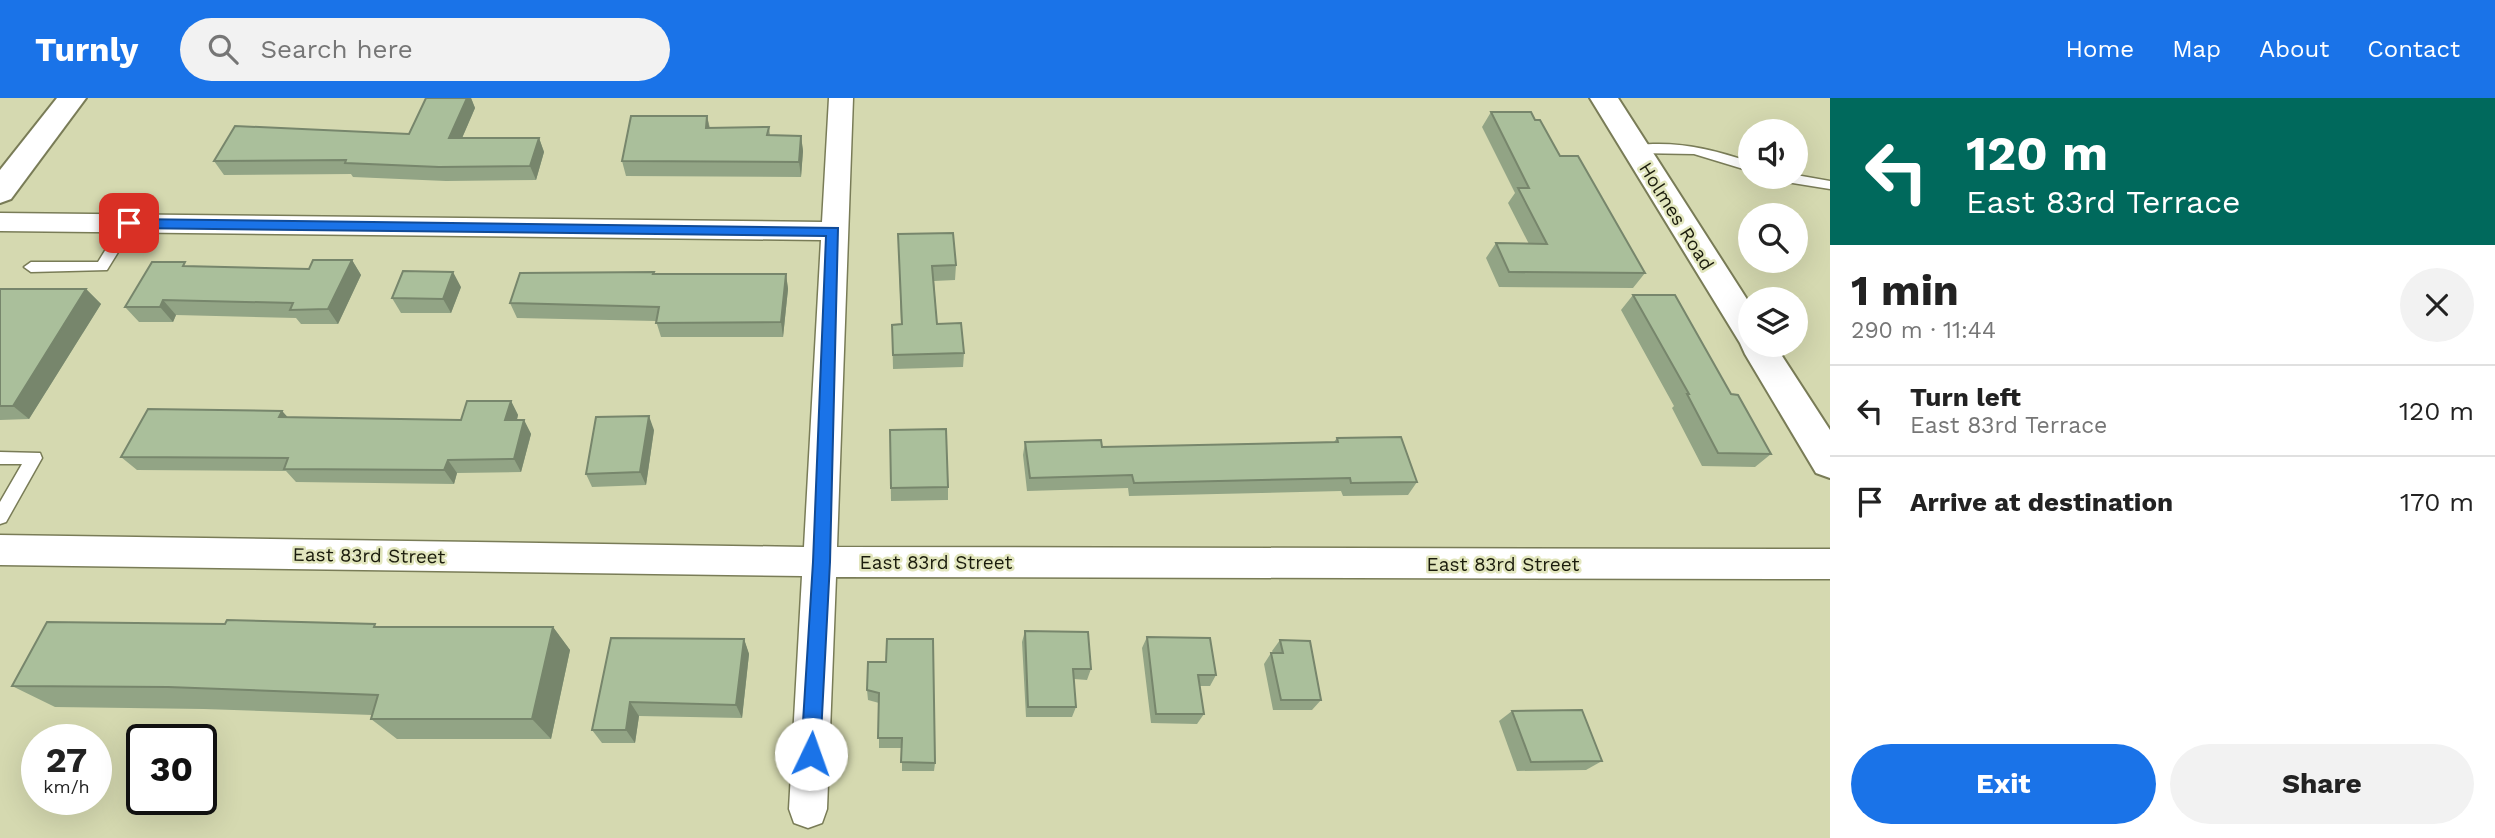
<!DOCTYPE html>
<html lang="en">
<head>
<meta charset="utf-8">
<style>
	body { margin:0; font-family:"Work Sans",sans-serif; background:#f2f2f2; color:#222; height:100vh; display:flex; flex-direction:column; font-size:26px; white-space:nowrap }
	* { box-sizing:border-box; margin:0 }
	p { font-size:23px; color:#767676 }
	.icon { flex:none; width:38px; height:38px; fill:none; stroke:currentColor; stroke-width:2; stroke-linecap:round; stroke-linejoin:round }
	.map { position:relative; flex:1; overflow:hidden }
	.side { display:flex; flex-direction:column; background:#fff; width:665px }
	.side>* { flex:none }
	.guide { background:#00695c; color:#fff; overflow:hidden }
	.buttons { position:absolute; left:1738px; top:21px; display:grid; gap:14px }
	.buttons a { display:grid; place-items:center; width:70px; height:70px; border-radius:50%; background:#fff; box-shadow:0 7px 28px #0002; font-size:35px }
	.speed { position:absolute; left:21px; top:626px; display:flex; gap:14px; font-size:35px; font-weight:700; text-align:center }
	.speed>* { display:grid; place-content:center; width:91px; height:91px; border-radius:50%; background:#fff; box-shadow:0 7px 28px #0002; line-height:1 }
	.speed small { font-size:18px; font-weight:400 }
	.speed .limit { border:4px solid #111; border-radius:10px; background:#fff; color:#111 }
	.pin { position:absolute; display:grid; place-items:center; width:60px; height:60px; color:#fff; margin:-30px; border-radius:14px; box-shadow:0 4px 10px #0006 }
	.me { position:absolute; width:77px; margin:-38px; rotate:3deg; stroke-linejoin:round; filter:drop-shadow(0 0 5px #0008) }
	.turn { display:flex; align-items:center; gap:24px; height:147px; padding:0 21px; font-size:32px }
	.turn .icon { width:91px; height:91px; stroke-width:2.5 }
	.turn b { display:block; font-size:49px; line-height:60px }
	.round { display:grid; place-items:center; flex:none; width:74px; height:74px; border-radius:37px; background:#f2f2f2 }
	.summary { display:flex; align-items:center; justify-content:space-between; height:119px; padding:0 21px }
	h1 { font-size:42px; font-weight:700; line-height:52px }
	.primary-button { display:flex; gap:14px; margin-top:auto; padding:14px 21px }
	.primary-button a { flex:1; height:80px; border-radius:42px; background:#1a73e8; color:#fff; font-size:28px; font-weight:700; line-height:80px; text-align:center }
	.primary-button a+a { background:#f2f2f2; color:#222 }
	ul { padding:0; list-style:none }
	li { display:flex; align-items:center; gap:21px; height:91px; padding:0 21px; border-top:2px solid #e0e0e0 }
	li div { flex:1 }
	li b { display:block; font-size:26px }
	li em { font-style:normal }
	header { display:flex; align-items:center; gap:42px; box-sizing:border-box; height:98px; padding:0 35px; background:#1a73e8; color:#fff }
	header strong { font-size:33px }
	nav { display:flex; gap:38px; margin-inline-start:auto; font-size:24px }
	.search { width:490px; height:63px; background:#f2f2f2; display:flex; align-items:center; gap:18px; box-sizing:border-box; padding:0 24px; border-radius:38px; color:#767676; font-size:26px }
	main { display:flex; flex:1; min-height:0 }
	.map>svg:first-child { display:block }
</style>
</head>
<body>
<header>
<strong>Turnly</strong>
<div class="search"><svg class="icon" aria-label="search" viewBox="0 0 24 24"><circle cx="10" cy="10" r="6"/><path d="M15 15l6 6"/></svg>Search here</div>
<nav><a>Home</a><a>Map</a><a>About</a><a>Contact</a></nav>
</header>
<main>
<div class="map">
<svg width="1830" height="740" viewBox="0 0 1830 740">
	<rect width="100%" height="100%" fill="#d5d9b0"/>
	<g fill="none" stroke-linecap="round" stroke-linejoin="round">
		<defs>
			<g id="service">
				<path d="M1653 46C1687 45 1718 53 1750 64V73L1694 56 1635 55 1629 51 1635 47Z"/>
				<path d="M1796 77 1830 83V91L1780 83 1774 79Z"/>
				<path d="M129 120 136 125 107 172 31 174 24 169 31 164H98L124 122Z"/>
				<path d="M0 354 40 355 42 360 6 424 0 426V404L22 366H0Z"/>
			</g>
			<path id="minor" d="M829 0H853L837 449 1830 451V481L836 479 827 711 822 725 808 730 794 725 789 711 802 478 0 467V437L804 449 821 142 0 133V115L822 124Z"/>
			<g id="secondary">
				<path d="M57 0H86L11 101 0 105V72Z"/>
				<path d="M1590 0H1618L1750 206V247H1775L1830 332V380L1816 375 1745 256 1740 245Z"/>
			</g>
		</defs>
		<!-- service casing -->
		<use href="#service" stroke="#797c57" stroke-width="3"/>
		<!-- minor casing -->
		<use href="#minor" stroke="#797c57" stroke-width="3"/>
		<!-- secondary casing -->
		<use href="#secondary" stroke="#797c57" stroke-width="4"/>
		<!-- service -->
		<use href="#service" fill="#fff" fill-rule="evenodd"/>
		<!-- minor -->
		<use href="#minor" fill="#fff" fill-rule="evenodd"/>
		<!-- secondary -->
		<use href="#secondary" fill="#fff" fill-rule="evenodd"/>
	</g>
	<!-- wall -->
	<g fill="#92a485">
		<path d="M426 0H471L475 10 462 40H539L544 54 536 82 446 83 353 79 351 76 224 77 214 63 409 36Z"/>
		<path d="M1491 14 1535 22 1645 175 1633 190 1499 189 1486 160 1496 145 1529 146 1508 105 1515 95 1482 29Z"/>
		<path d="M707 18 710 30 769 29 770 37 801 38 803 53 801 79 626 78 622 63Z"/>
		<path d="M898 136 956 167 955 182 934 183 937 226 964 255 963 269 893 271 892 227 901 226Z"/>
		<path d="M352 162 361 177 338 226H301L296 220 176 217 173 224H139L125 209 189 168 309 171Z"/>
		<path d="M654 174V176H786L788 191 783 239H661L656 223 517 220 510 205Z"/>
		<path d="M461 189 451 215H401L392 200Z"/>
		<path d="M0 191H86L101 206 29 321 0 322Z"/>
		<path d="M1633 197 1731 296 1771 356 1755 369 1702 368 1672 310 1674 308 1621 212Z"/>
		<path d="M511 303 518 317 517 322H524L531 336 521 374 457 375 454 386 296 384 286 373 137 372 121 359 282 313 288 320 461 322Z"/>
		<path d="M654 332 646 387 592 389 586 376Z"/>
		<path d="M890 332 948 389V402L891 403Z"/>
		<path d="M1337 340 1417 384 1408 397 1343 398 1341 393 1129 398 1128 390 1027 393 1023 357 1025 344 1102 349 1334 344Z"/>
		<path d="M378 529H553L570 552 551 641H397L371 621 372 617 204 611 55 609 12 588Z"/>
		<path d="M1025 533 1091 571 1087 582 1074 581 1076 609 1072 619H1026L1022 544Z"/>
		<path d="M1147 539 1216 577 1210 588H1200L1204 616 1197 626 1151 625 1142 550Z"/>
		<path d="M611 540 744 541 749 556 742 620 639 618 635 645H602L592 632Z"/>
		<path d="M1280 542 1321 602 1312 612H1273L1264 566 1271 555H1273L1272 553Z"/>
		<path d="M868 564 935 665 934 673H902V650H879V605L868 602 867 592Z"/>
		<path d="M1512 613 1602 663 1586 672 1517 673 1499 623Z"/>
	</g>
	<!-- shaded-wall -->
	<g fill="#77866c">
		<path d="M467 0H471L475 10 456 54 449 40Z"/>
		<path d="M707 18 710 34 706 30Z"/>
		<path d="M801 38 803 53 801 79 799 64Z"/>
		<path d="M539 40 544 54 536 82 530 68Z"/>
		<path d="M352 162 361 177 338 226 328 211Z"/>
		<path d="M453 174 461 189 451 215 443 201Z"/>
		<path d="M786 176 788 191 783 239 781 224Z"/>
		<path d="M86 191 101 206 29 321 13 308Z"/>
		<path d="M163 202 176 217 173 224 160 209Z"/>
		<path d="M511 303 518 317 513 336 505 322Z"/>
		<path d="M282 313 294 326 279 319Z"/>
		<path d="M649 318 654 332 646 387 640 374Z"/>
		<path d="M524 322 531 336 521 374 514 361Z"/>
		<path d="M448 362 457 375 454 386 444 372Z"/>
		<path d="M553 529 570 552 551 641 532 621Z"/>
		<path d="M744 541 749 556 742 620 736 607Z"/>
		<path d="M630 604 639 618 635 645 626 632Z"/>
	</g>
	<!-- building -->
	<g fill="#aabf9b" stroke="#77866c" stroke-width="2">
		<path d="M426 0H467L449 40H539L530 68 439 69 345 65 346 62 214 63 235 28 409 36Z"/>
		<path d="M1491 14H1531L1535 22H1540L1560 58H1578L1645 175 1509 174 1496 145 1547 146 1518 90H1529Z"/>
		<path d="M631 18H707L706 30 769 29 767 37 801 38 799 64 622 63Z"/>
		<path d="M953 135 956 167 932 168 937 226 961 225 964 255 893 257 892 227 902 226 898 136Z"/>
		<path d="M313 162H352L328 211 290 212 293 205 163 202 160 209H125L152 164H185L183 168 309 171Z"/>
		<path d="M403 173 453 174 443 201 392 200Z"/>
		<path d="M654 174 653 176H786L781 224 656 225 659 209 510 205 520 175Z"/>
		<path d="M0 191H86L13 308H0Z"/>
		<path d="M1633 197H1675L1731 296 1738 297 1771 356 1718 355 1687 296H1689Z"/>
		<path d="M467 303H511L505 322H524L514 361 448 362 444 372 284 371 288 360 121 359 148 311 282 313 279 319 461 322Z"/>
		<path d="M649 318 640 374 586 376 596 319Z"/>
		<path d="M946 331 948 389 891 390 890 332Z"/>
		<path d="M1401 339 1417 384 1351 385 1350 380 1134 385 1132 377 1030 380 1025 344 1101 342 1102 349 1338 344 1337 340Z"/>
		<path d="M227 522 375 526 374 529H553L532 621H371L378 597 168 589 12 588 47 524 225 526Z"/>
		<path d="M1025 533 1088 534 1091 571H1073L1076 609H1028Z"/>
		<path d="M1147 539 1210 540 1216 577H1198L1204 616H1156Z"/>
		<path d="M611 540 744 541 736 607 630 604 626 632H592Z"/>
		<path d="M887 541H933L935 665 901 664 902 640H878L879 595 867 592 868 564H886Z"/>
		<path d="M1280 542 1310 543 1321 602H1281L1271 555H1283Z"/>
		<path d="M1582 612 1602 663 1531 664 1512 613Z"/>
	</g>
	<!-- route -->
	<path fill="#1a73e8" stroke="#114b97" stroke-width="2" d="M129 121 838 130 830 464 820 656 818 662 811 665 804 662 801 656 813 464 826 138 129 130 122 125Z"/>
	<g text-anchor="middle" stroke-width="5" stroke-linejoin="round" paint-order="stroke">
		<!-- street labels -->
		<g font-size="19" fill="#1b1c0d" stroke="#e2e6bd">
			<text transform="translate(1677 118) rotate(58)" y="7">Holmes Road</text>
			<text transform="translate(369 457) rotate(1)" y="7">East 83rd Street</text>
			<text x="936" y="471">East 83rd Street</text>
			<text x="1503" y="473">East 83rd Street</text>
		</g>
	</g>
</svg>
<div class="buttons">
<a><svg class="icon" aria-label="sound" viewBox="0 0 24 24"><path d="M4 9h4l5-4v14l-5-4H4zM17 9q2 3 0 6"/></svg></a>
<a><svg class="icon" aria-label="search" viewBox="0 0 24 24"><circle cx="10" cy="10" r="6"/><path d="M15 15l6 6"/></svg></a>
<a><svg class="icon" aria-label="layers" viewBox="0 0 24 24"><path d="M12 4l9 5-9 5-9-5zM3 14l9 5 9-5"/></svg></a>
</div>
<div class="speed"><div>27<small>km/h</small></div><div class="limit">30</div></div>
<div class="pin" style="left:129px;top:125px;background:#d93025"><svg class="icon" aria-label="arrive" viewBox="0 0 24 24"><path d="M6 21V4h12l-3 4 3 4H6"/></svg></div>
<svg class="me" style="left:811px;top:656px" viewBox="-20 -20 40 40"><circle r="19" fill="#fff"/><path d="M0-13L10 11 0 6-10 11z" fill="#1a73e8"/></svg>
</div>
<section class="side">
<div class="guide">
<div class="turn"><svg class="icon" aria-label="left" viewBox="0 0 24 24"><path d="M17 20v-9H6M10 6l-5 5 5 5"/></svg><div><b>120 m</b>East 83rd Terrace</div></div>
</div>
<div class="summary"><div><h1>1 min</h1><p>290 m · 11:44</p></div><a class="round"><svg class="icon" aria-label="close" viewBox="0 0 24 24"><path d="M6 6l12 12M18 6L6 18"/></svg></a></div>
<ul>
<li><svg class="icon" aria-label="left" viewBox="0 0 24 24"><path d="M17 20v-9H6M10 6l-5 5 5 5"/></svg><div><b>Turn left</b><p>East 83rd Terrace</p></div><em>120 m</em></li>
<li><svg class="icon" aria-label="arrive" viewBox="0 0 24 24"><path d="M6 21V4h12l-3 4 3 4H6"/></svg><div><b>Arrive at destination</b></div><em>170 m</em></li>
</ul>
<div class="primary-button"><a>Exit</a><a>Share</a></div>
</section>
</main>
</body>
</html>
